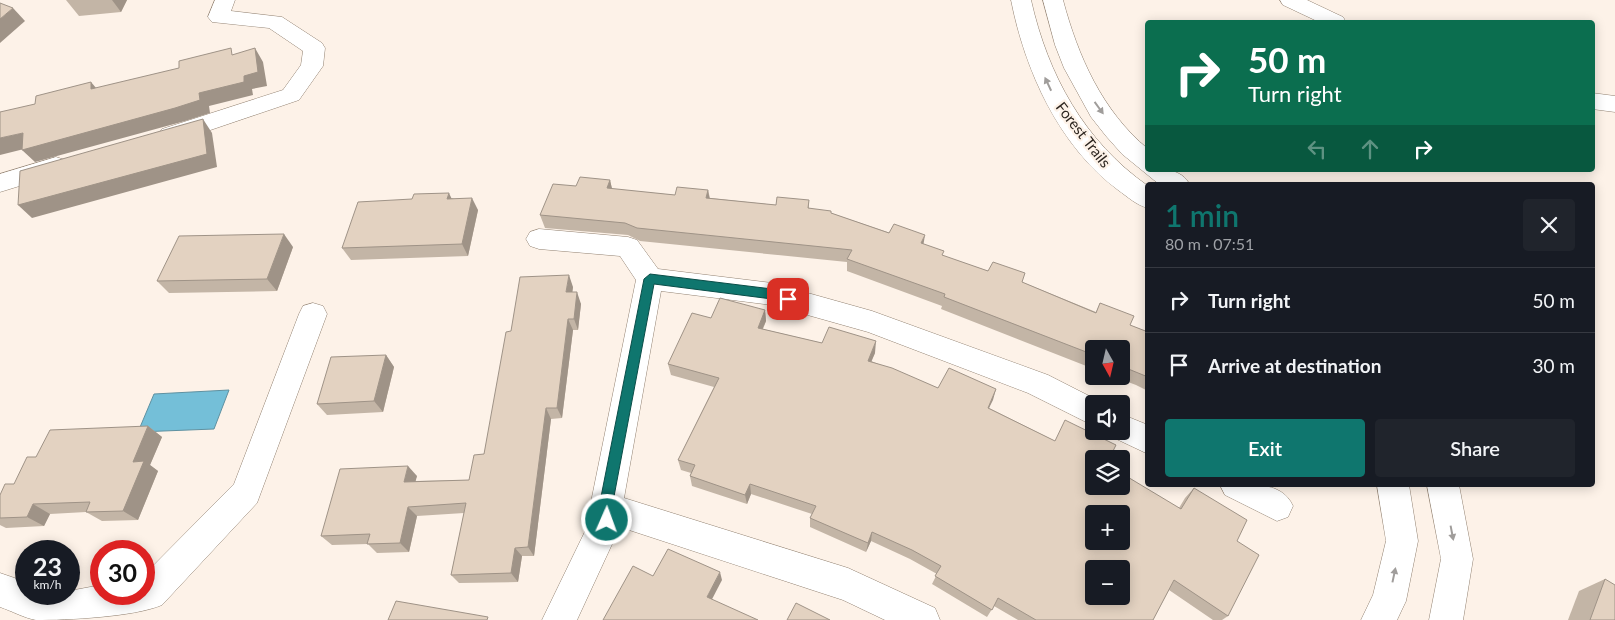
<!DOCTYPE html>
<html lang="en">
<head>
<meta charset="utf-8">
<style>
	body { margin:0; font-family:Lato,sans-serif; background:#20242c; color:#f1f3f6; height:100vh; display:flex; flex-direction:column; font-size:19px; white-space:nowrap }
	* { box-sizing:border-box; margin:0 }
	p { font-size:16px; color:#9ea1a6 }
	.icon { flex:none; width:28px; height:28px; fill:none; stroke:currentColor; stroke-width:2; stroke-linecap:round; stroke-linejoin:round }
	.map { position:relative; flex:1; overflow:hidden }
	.drawer { position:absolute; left:1145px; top:182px; width:450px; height:305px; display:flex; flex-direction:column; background:#171b24; border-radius:5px; box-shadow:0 2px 12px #0003 }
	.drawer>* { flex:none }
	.guide { position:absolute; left:1145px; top:20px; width:450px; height:152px; border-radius:5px; box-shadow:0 2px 12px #0003; background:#0b6e4f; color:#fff; overflow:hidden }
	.needle { width:32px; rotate:172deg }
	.buttons { position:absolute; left:1085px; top:340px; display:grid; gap:10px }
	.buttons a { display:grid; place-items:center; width:45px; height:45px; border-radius:5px; background:#171b24; box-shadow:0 2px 12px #0003; font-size:25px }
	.speed { position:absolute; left:15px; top:540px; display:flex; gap:10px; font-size:25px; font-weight:700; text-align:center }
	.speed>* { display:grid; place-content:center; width:65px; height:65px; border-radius:50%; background:#171b24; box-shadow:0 2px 12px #0003; line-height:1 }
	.speed small { font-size:12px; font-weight:400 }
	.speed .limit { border:8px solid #d22; background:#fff; color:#111 }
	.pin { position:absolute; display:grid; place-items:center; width:42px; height:42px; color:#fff; margin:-21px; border-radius:10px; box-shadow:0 2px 8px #0006 }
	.me { position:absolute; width:55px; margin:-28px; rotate:2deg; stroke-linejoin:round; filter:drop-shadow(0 0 4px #0008) }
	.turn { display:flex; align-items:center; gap:18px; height:105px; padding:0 20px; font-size:22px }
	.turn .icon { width:65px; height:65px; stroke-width:2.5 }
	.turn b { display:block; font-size:35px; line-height:42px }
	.lanes { display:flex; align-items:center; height:48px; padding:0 20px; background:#0003; justify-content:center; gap:25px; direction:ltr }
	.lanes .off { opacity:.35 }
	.round { display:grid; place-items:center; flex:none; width:52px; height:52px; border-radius:5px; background:#20242c }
	.overview { display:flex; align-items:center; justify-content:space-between; height:85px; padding:0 20px }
	h1 { font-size:30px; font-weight:600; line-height:38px; color:#0f766e }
	.button { display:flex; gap:10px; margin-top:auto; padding:10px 20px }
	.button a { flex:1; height:58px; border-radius:5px; background:#0f766e; color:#fff; font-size:20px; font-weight:600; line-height:58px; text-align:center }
	.button a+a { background:#20242c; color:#f1f3f6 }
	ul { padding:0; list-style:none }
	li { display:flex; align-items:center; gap:15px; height:65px; padding:0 20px; border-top:1px solid #363941 }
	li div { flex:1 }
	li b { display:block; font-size:19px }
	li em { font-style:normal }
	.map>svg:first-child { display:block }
</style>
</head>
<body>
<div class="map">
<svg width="1615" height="620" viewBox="0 0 1615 620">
	<rect width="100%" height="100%" fill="#fdf2e8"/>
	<!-- water -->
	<path fill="#74bfd8" stroke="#5f91a1" d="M229 390 214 429 138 432 154 394Z"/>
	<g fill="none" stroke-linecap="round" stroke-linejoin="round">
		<defs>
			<g id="minor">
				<path d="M215 0H235L231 11 282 17 322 43 325 48 323 66 299 100 178 141 170 143 162 141 158 135 162 129 283 90 301 65 303 51 269 28 212 22 208 17Z"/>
				<path d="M1011 0H1031C1048 75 1084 141 1148 186V208C1136 205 1128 197 1118 190 1059 146 1025 71 1011 0Z"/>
				<path d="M1043 0H1063C1078 56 1102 111 1148 149V170C1165 170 1181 168 1190 185H1160L1122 154 1106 136 1091 117 1064 68 1055 45Z"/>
				<path d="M1280 0H1307L1343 17 1346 22H1319L1283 5Z"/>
				<path d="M1592 93 1615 96V112L1592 109Z"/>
				<path d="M56 157 65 160 68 166 65 172 0 192V174Z"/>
				<path d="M539 229 628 237 637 240 658 269 772 283 872 311 1048 375 1105 404H1094V426L1028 393 868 332 772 305 661 291 624 498 848 568 935 608 940 620H885L843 600 620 527 577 620H542L591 519 590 507 636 280 620 256 539 249 530 246 526 239 530 232Z"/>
				<path d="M313 303 323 306 327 314 257 503 162 605C134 617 67 620 36 620 24 618 12 611 0 607V573L26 582V594H69V591L101 585V594H144V575L234 484 299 314 303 306Z"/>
				<path d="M1121 414 1148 425V454L1110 436 1108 431H1121Z"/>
				<path d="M1220 485C1246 485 1281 479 1293 506L1288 517 1277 521 1225 495Z"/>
				<path d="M1377 485H1409L1418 541 1406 601 1397 620H1361L1373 595 1386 541Z"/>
				<path d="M1427 485H1459L1473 559 1463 620H1429L1441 559Z"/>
			</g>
		</defs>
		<!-- minor casing -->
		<use href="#minor" stroke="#928272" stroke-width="1"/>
		<!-- minor -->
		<use href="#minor" fill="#fff" fill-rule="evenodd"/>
	</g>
	<!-- wall -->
	<g fill="#c3b5a6">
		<path d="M66 0H127L121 12 79 16Z"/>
		<path d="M610 180 612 189 675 195 708 190 710 198 776 205 809 200V208L831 213 923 244 943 256 1022 282 1096 312 1100 303 1130 325 1148 332V391L1136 385 1112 376H1121V349H1094V369L941 309 942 306 847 271V262L640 241 628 235 545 228 540 215 576 186Z"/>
		<path d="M452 198 478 210 468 256 351 260 342 248Z"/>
		<path d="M293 247 277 291 169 293 157 281Z"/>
		<path d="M573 287 572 292 581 304 578 330H573L562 418 551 419 534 556H522L518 582 459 583 451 575 464 513 417 516 409 552 377 553 368 544 332 545 321 536 417 476 415 481 469 480 484 454 511 331Z"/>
		<path d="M765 310 766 321 763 329 822 343 875 353 871 361 938 388 996 389 989 408 1055 441 1094 459 1179 508 1185 498 1194 488 1237 541 1228 616 1222 620H1213L1169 590 1153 620H1018L994 606 987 617 932 584 937 574 910 559 871 541 866 552 810 527V518L812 514 751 494 747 504 692 486 690 476 691 473 681 470 678 460 714 387 671 375 668 364 711 318Z"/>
		<path d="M386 355 394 367 383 412 327 415 317 404Z"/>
		<path d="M148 426 162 437 150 465 158 471 138 520 102 521 86 512 50 514 44 526 6 528 0 525V495L14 484Z"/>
		<path d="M1605 579 1615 620H1568L1579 591Z"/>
	</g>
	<!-- shaded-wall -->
	<g fill="#9f9387">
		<path d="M112 0H127L121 12Z"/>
		<path d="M13 8 25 21 0 43V19Z"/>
		<path d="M255 48 263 62 267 86 252 89 253 95 209 106 210 113 185 121 35 162 22 150 199 93 244 76Z"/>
		<path d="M91 82 102 95 91 89Z"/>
		<path d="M203 119 212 133 217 167 32 218 18 205Z"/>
		<path d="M23 133 36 146 0 155V138Z"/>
		<path d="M610 180 613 193 607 188Z"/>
		<path d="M708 190 710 202 706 198Z"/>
		<path d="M449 193 455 206 447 199Z"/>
		<path d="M472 198 478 210 468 256 462 244Z"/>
		<path d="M284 234 293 247 277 291 267 279Z"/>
		<path d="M925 235 923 247 921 243Z"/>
		<path d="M569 275 573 287 571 304 566 292Z"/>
		<path d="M577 292 581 304 578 330 574 319Z"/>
		<path d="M765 310 766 321 758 339V328Z"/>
		<path d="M568 319 573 330 562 418 557 408Z"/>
		<path d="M876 341 875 353 867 372 868 361Z"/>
		<path d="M386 355 394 367 383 412 374 401Z"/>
		<path d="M996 389 993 400 984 418 988 408Z"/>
		<path d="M546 408 551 419 534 556 528 547Z"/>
		<path d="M148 426 162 437 150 465 158 471 138 520 123 511 133 462Z"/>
		<path d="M408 466 417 476 413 491 404 482Z"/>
		<path d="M750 484 751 494 747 504 745 495Z"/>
		<path d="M33 504 50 514 44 526 27 517Z"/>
		<path d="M408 507 417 516 409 552 400 543Z"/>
		<path d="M872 532 871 541 866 552 868 543Z"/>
		<path d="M515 548 522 556 518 582 511 573Z"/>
		<path d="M720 572 722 580 709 605 707 597Z"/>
	</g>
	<!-- building -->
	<g fill="#e3d2c1" stroke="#9f9387" fill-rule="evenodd">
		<path d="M0 3 13 8 0 19Z"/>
		<path d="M231 48 232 55 255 48 258 72 244 76V82L199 93 200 100 175 108 22 150 23 133 0 138V112L35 104 36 96 91 82V89L179 68V61Z"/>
		<path d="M203 119 207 154 18 205 20 171Z"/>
		<path d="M580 177 610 180 607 188 675 195 677 187 708 190 706 198 776 205 777 197 809 200 808 208 831 211V213L889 233 894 224 925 235 921 243 944 251 942 255 988 271 993 262 1025 273 1022 282 1096 313 1100 303 1134 316 1130 325 1148 332V377L1121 366V349H1094V355L944 297 945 294 847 259 852 250 637 228 625 223 540 215 553 184 576 186Z"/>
		<path d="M449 193 447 199 472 198 462 244 342 248 358 202 412 199 414 194Z"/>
		<path d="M284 234 267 279 157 281 179 236Z"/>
		<path d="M569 275 566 292H577L574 319H568L557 408H546L528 547 515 548 511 573 451 575 466 503 408 507 400 543 367 544 370 534 321 536 340 469 408 466 404 482 469 480 474 455 484 454 506 332 511 331 520 277Z"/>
		<path d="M720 298 765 310 758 328 822 343 829 327 876 341 868 361 892 368 938 388 949 368 996 389 988 408 1055 441 1065 420 1116 445 1109 459H1094V486H1121V473L1181 509 1194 488 1247 520 1237 541 1259 555 1228 616 1174 580 1153 620H1036L998 598 992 610 935 576 941 566 912 550 872 532 868 543 810 518 816 506 750 484 745 495 690 476 695 465 678 460 719 378 668 364 692 313 711 318ZM1094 514H1121V541H1094ZM1094 569H1121V596H1094Z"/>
		<path d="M386 355 374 401 317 404 331 357Z"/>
		<path d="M148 426 133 462 144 461 123 511 86 512 90 502 33 504 27 517 0 518V495L5 484H14L27 457H36L50 430Z"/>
		<path d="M668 549 720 572 707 597 758 620H603L633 566 653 576Z"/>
		<path d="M1605 579 1615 585V620H1590Z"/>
		<path d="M396 601 488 617 487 620H388Z"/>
		<path d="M796 603 830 620H787Z"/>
	</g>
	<!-- one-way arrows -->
	<defs><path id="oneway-solid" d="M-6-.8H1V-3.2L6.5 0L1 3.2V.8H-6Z" transform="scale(1.25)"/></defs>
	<g fill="#a09d9b">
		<use href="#oneway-solid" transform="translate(1048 84) rotate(-115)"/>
		<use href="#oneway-solid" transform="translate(1099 108) rotate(54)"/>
		<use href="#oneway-solid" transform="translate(1452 533) rotate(79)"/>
		<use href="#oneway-solid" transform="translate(1394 575) rotate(-78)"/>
	</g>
	<!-- route -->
	<path fill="#0f766e" stroke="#0a4d48" d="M650 274 772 289 792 295 794 299 788 303 772 299 654 284 612 507 614 520 612 525 607 527 602 525 599 507 644 279Z"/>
	<g text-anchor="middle" stroke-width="4.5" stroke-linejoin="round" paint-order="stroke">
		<!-- street labels -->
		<g font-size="15" fill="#2d2620" stroke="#fdf2e8">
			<text transform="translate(1083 135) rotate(52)" y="5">Forest Trails</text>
		</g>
	</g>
</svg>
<div class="buttons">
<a><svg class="needle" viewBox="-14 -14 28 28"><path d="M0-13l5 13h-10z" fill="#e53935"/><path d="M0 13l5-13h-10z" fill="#9ea1a6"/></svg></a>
<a><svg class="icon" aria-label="sound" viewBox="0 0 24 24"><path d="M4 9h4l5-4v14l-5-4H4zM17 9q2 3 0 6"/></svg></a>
<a><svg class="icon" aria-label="layers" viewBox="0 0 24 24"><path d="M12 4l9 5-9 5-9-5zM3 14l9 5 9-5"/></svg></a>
<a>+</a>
<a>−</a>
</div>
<div class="speed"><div>23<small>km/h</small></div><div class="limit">30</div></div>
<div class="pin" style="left:788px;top:299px;background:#d93025"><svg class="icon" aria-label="arrive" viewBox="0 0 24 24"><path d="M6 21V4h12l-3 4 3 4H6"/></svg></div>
<svg class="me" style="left:607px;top:520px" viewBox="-20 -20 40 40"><circle r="17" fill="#0f766e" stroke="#fff" stroke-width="3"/><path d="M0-11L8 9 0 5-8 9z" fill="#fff"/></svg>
<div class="guide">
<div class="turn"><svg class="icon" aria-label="right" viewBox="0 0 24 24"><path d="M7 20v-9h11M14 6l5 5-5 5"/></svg><div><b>50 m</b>Turn right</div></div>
<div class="lanes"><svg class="icon off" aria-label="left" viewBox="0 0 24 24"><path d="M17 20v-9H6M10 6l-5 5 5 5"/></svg><svg class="icon off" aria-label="ahead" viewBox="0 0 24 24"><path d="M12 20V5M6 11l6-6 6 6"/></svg><svg class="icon" aria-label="right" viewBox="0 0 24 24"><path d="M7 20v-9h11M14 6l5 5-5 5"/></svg></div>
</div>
<section class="drawer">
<div class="overview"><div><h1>1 min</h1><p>80 m · 07:51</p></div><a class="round"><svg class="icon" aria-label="close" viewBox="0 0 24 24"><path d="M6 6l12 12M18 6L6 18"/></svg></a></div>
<ul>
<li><svg class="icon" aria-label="right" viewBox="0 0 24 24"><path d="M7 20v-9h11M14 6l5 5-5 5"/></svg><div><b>Turn right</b></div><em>50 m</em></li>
<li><svg class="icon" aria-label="arrive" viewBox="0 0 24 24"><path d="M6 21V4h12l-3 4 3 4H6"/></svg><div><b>Arrive at destination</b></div><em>30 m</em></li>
</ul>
<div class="button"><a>Exit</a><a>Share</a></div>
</section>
</div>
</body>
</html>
